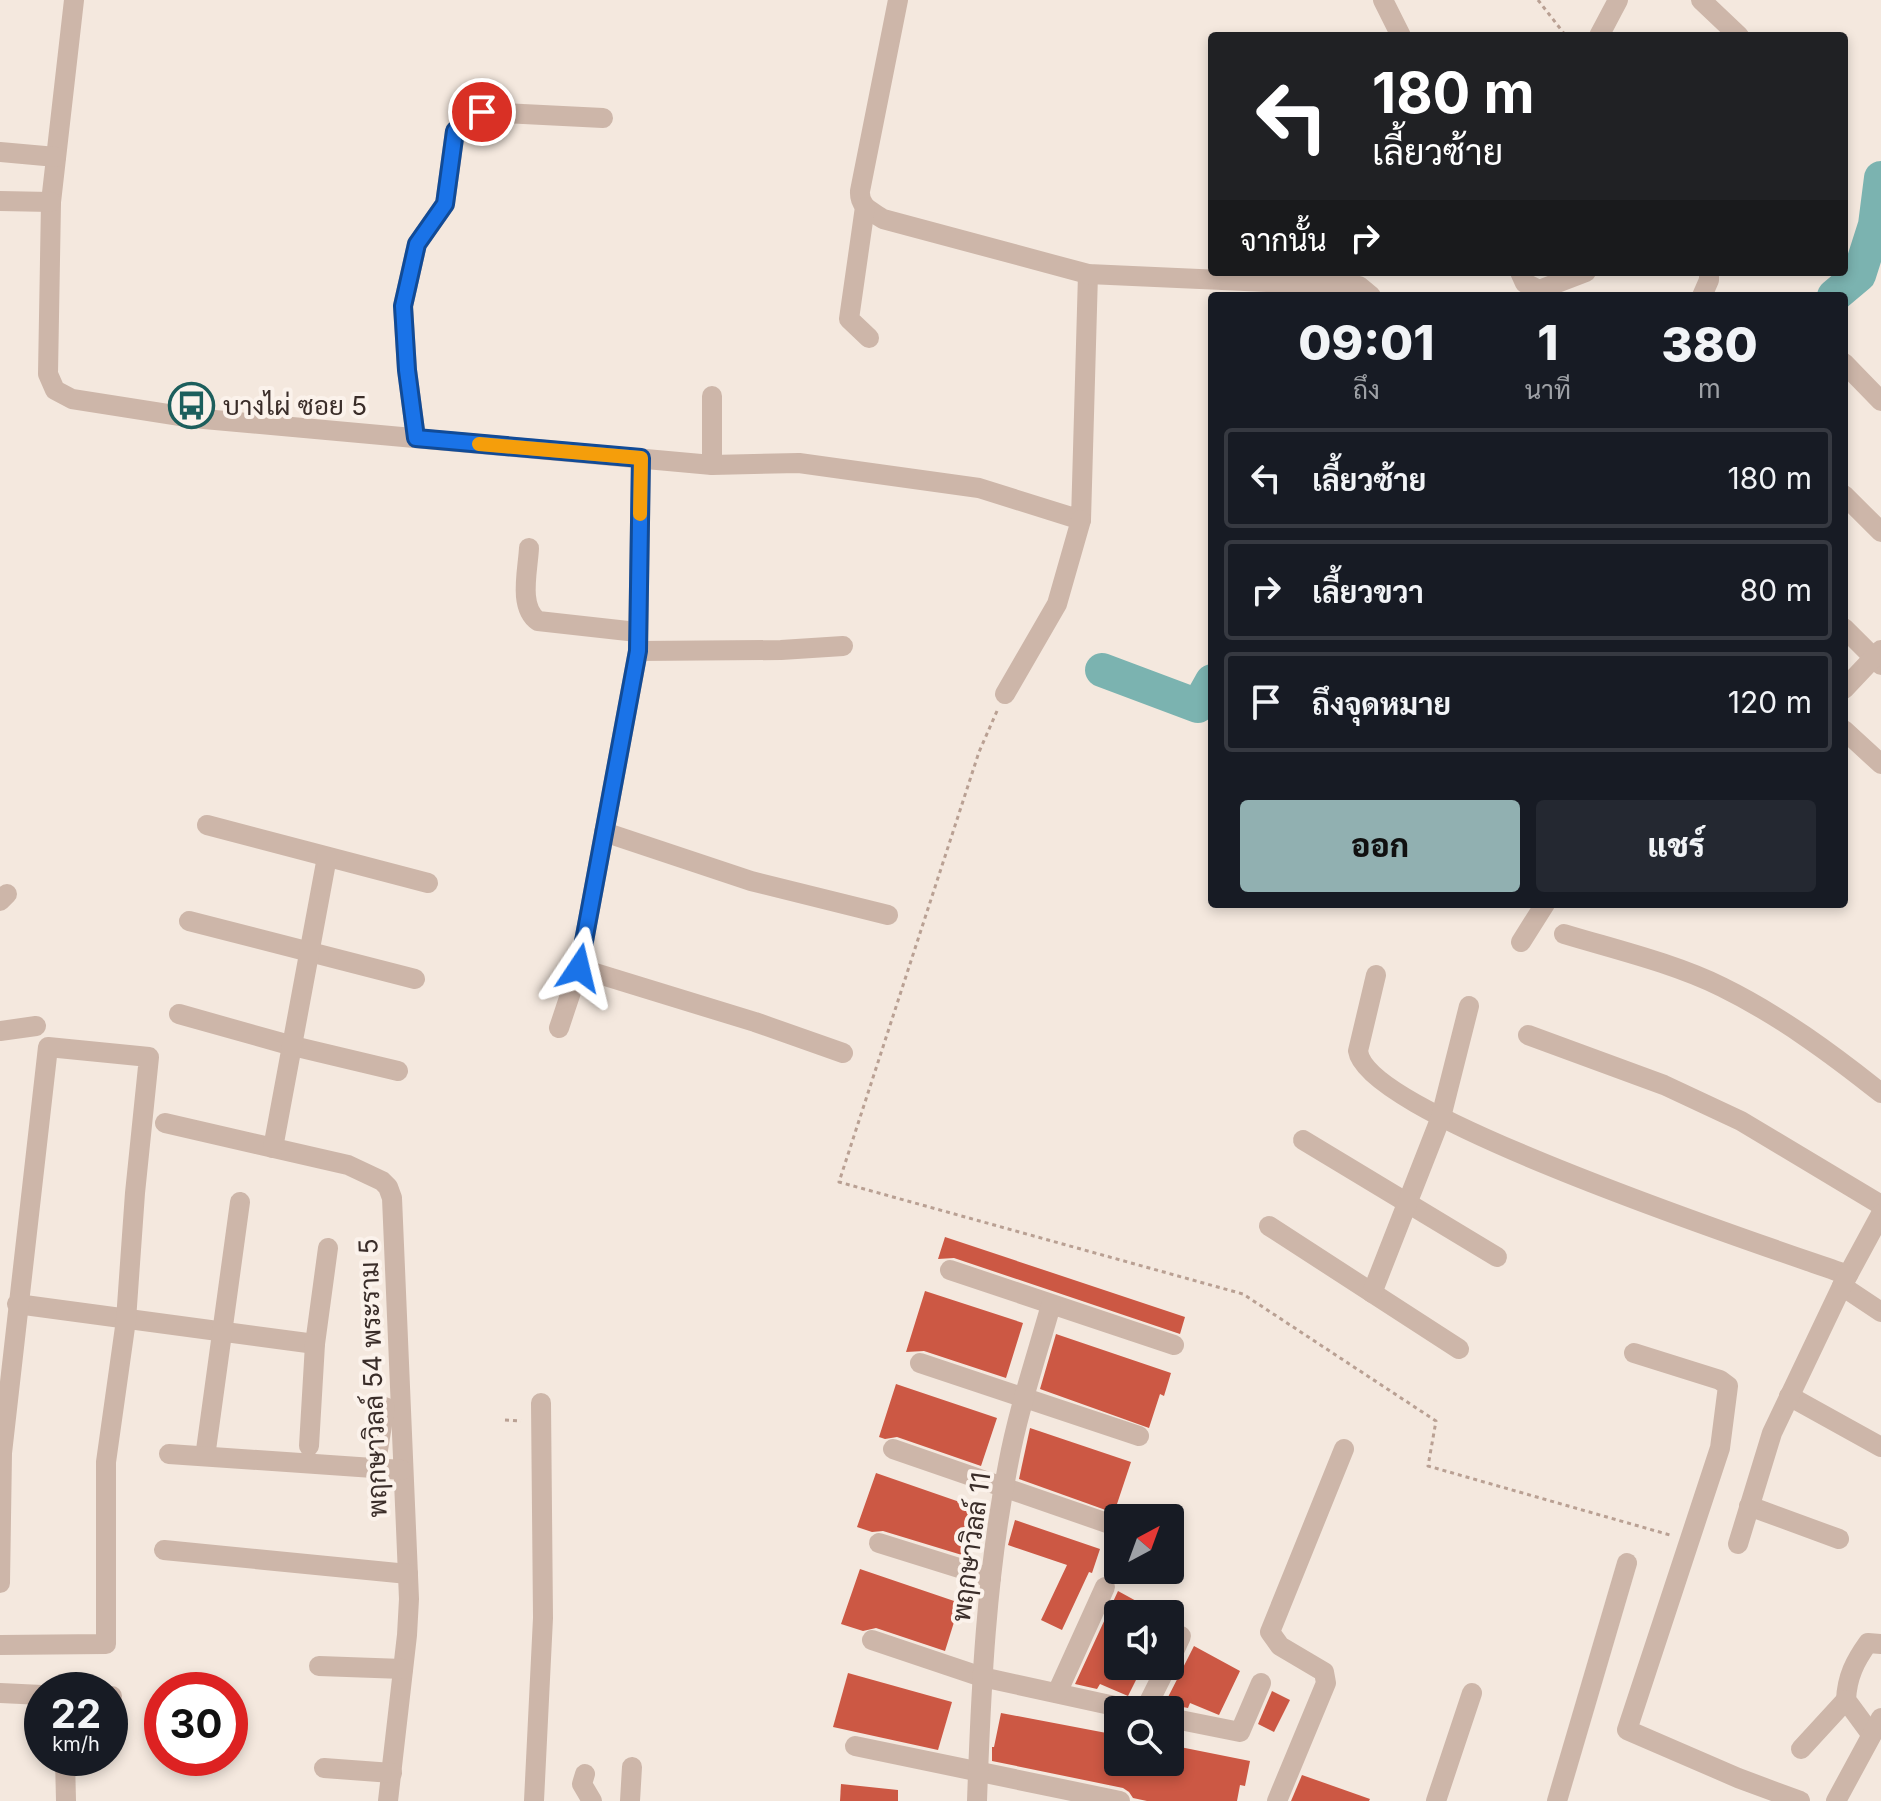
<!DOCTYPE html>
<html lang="th">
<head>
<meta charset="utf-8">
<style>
	body { margin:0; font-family:Inter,Sarabun,sans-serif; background:#242831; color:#f1f3f6; height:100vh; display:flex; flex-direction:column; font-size:30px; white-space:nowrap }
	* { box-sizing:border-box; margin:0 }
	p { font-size:26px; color:#9ea1a6 }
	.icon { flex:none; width:44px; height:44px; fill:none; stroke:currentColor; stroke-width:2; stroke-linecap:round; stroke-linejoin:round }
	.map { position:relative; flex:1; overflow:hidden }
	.side { position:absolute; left:1208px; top:292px; width:640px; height:616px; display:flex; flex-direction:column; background:#171b24; border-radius:8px; box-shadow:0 4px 12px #0003 }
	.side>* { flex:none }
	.banner { position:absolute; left:1208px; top:32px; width:640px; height:244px; border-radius:8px; box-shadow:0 4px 12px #0003; background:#202124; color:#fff; overflow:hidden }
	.needle { width:52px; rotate:41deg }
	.tools { position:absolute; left:1104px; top:1504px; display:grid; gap:16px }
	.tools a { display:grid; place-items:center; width:80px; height:80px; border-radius:8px; background:#171b24; box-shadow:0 4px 12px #0003; font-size:40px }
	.speed { position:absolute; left:24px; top:1672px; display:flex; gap:16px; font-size:40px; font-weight:700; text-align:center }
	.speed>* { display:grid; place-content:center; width:104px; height:104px; border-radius:50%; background:#171b24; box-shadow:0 4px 12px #0003; line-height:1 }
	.speed small { font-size:20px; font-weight:400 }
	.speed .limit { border:12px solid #d22; background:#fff; color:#111 }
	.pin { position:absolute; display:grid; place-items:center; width:68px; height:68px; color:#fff; margin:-34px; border:4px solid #fff; border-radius:50%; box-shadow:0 2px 8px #0007 }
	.me { position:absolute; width:88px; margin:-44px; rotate:10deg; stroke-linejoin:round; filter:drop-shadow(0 0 6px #0008) }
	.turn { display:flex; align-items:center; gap:28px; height:168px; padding:0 32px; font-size:36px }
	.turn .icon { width:104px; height:104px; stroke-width:2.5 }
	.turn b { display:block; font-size:56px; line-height:68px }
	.then { display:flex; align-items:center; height:76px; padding:0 32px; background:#0003; gap:16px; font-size:30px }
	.eta { display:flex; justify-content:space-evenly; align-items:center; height:136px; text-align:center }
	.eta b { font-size:48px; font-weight:800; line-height:56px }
	.action { display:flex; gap:16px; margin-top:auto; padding:16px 32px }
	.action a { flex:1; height:92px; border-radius:8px; background:#91b0b1; color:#111; font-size:32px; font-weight:800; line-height:92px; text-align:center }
	.action a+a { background:#242831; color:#f1f3f6 }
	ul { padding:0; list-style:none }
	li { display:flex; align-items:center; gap:24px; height:100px; margin:0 16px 12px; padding:0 16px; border:4px solid #363941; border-radius:8px }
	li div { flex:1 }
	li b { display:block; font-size:30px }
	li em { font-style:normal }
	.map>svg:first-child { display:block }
</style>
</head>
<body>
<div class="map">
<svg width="1881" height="1801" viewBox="0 0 1881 1801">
	<rect width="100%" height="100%" fill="#f4e8de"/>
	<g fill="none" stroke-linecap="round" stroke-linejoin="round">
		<!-- river -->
		<g stroke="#7bb3b0" stroke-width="34">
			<path d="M1834 296 1859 275 1875 225 1881 178"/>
			<path d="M1102 670 1198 706 1212 681"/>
		</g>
	</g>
	<!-- building -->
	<g fill="#cc5844">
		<path d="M945 1237 1185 1317 1180 1334 954 1258 938 1259Z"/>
		<path d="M925 1291 1023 1323 1006 1378 924 1351 906 1352Z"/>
		<path d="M1056 1334 1171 1373 1164 1396 1160 1394 1149 1428 1040 1389Z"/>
		<path d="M896 1384 997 1418 981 1466 897 1437 885 1439 879 1437Z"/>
		<path d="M1030 1428 1131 1462 1114 1513 1019 1479Z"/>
		<path d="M876 1473 977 1508 962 1555 883 1531 872 1532 857 1527Z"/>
		<path d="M1015 1520 1100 1549 1092 1573 1089 1572 1062 1630 1041 1620 1067 1565 1008 1545Z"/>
		<path d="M860 1569 960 1603 945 1651 876 1628 863 1631 841 1624Z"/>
		<path d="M1118 1591 1160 1614H1118V1666H1143L1128 1696 1100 1684 1097 1689 1075 1684Z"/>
		<path d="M1194 1646 1240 1671 1219 1715 1190 1703 1188 1708 1172 1705 1163 1707Z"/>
		<path d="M848 1673 952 1702 938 1750 833 1727Z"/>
		<path d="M1272 1691 1290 1700 1274 1732 1258 1724Z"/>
		<path d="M1001 1713 1117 1735 1112 1762H1170V1745L1250 1761 1245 1786 1240 1785 1237 1801H1147L1133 1798 1129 1792 1123 1788 992 1761V1747H994Z"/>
		<path d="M1302 1775 1370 1799 1369 1801H1291Z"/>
		<path d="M841 1784 898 1790V1801H840Z"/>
	</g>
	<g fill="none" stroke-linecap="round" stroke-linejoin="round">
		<!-- path -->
		<g stroke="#b9a093" stroke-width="3" stroke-dasharray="4 4" stroke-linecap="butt">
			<path d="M1538 0 1566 36"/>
			<path d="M997 711 979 752 839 1182 1243 1294 1436 1421 1428 1466 1670 1535"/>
			<path d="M505 1420 521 1421"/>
		</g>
		<!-- minor -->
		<g stroke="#cdb6a9" stroke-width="20">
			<path d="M74 0 51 202 48 374 55 390 72 399 193 418 712 465 799 463 979 488 1081 520 1088 274"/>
			<path d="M898 0 860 191C859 207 871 211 883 219L1088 274 1359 286 1371 296"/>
			<path d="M1383 0 1401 36"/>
			<path d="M1701 0 1739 36"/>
			<path d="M1599 36 1618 0"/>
			<path d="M0 152 56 157"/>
			<path d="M0 201 51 202"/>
			<path d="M865 207 849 319 869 338"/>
			<path d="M1520 272 1525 283 1539 290 1586 272"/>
			<path d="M1702 296 1709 280V272"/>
			<path d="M1844 363 1881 401"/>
			<path d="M712 396V465"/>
			<path d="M416 438 407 370 403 306 417 244 445 204 455 131 467 120 482 112 603 118"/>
			<path d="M1844 495 1881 532"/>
			<path d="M529 548C528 570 518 607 538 621L637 632"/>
			<path d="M1844 628 1881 665"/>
			<path d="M638 651 781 650 843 646"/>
			<path d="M1844 689 1881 650"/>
			<path d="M1005 694 1057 604 1081 520"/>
			<path d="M1844 730 1881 764"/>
			<path d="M207 825 428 883"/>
			<path d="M604 832 751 881 888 915"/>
			<path d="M0 901 7 894"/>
			<path d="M189 921 415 979"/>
			<path d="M1564 934C1617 950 1673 963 1722 987 1779 1015 1832 1054 1881 1093"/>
			<path d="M1521 942 1545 904"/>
			<path d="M579 968 755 1022 843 1053"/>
			<path d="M1376 975 1358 1051C1367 1116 1775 1249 1848 1275"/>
			<path d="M179 1014 293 1046 398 1071"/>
			<path d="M559 1028 579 968 638 651 641 458"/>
			<path d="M0 1031 36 1026"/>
			<path d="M1528 1035 1664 1085 1741 1121 1881 1205"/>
			<path d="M165 1123 348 1165 382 1181 388 1187 392 1198 409 1599 407 1635 388 1801"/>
			<path d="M1303 1140 1497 1257"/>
			<path d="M273 1148 327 857"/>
			<path d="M1269 1226 1459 1349"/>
			<path d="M950 1270 1174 1345"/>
			<path d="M1842 1286 1881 1312"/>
			<path d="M1372 1293 1441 1117 1469 1006"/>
			<path d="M17 1304 315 1344 328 1248"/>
			<path d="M1634 1353 1720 1380 1728 1386 1720 1448 1627 1730 1738 1778 1800 1801"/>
			<path d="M920 1363 1139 1436"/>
			<path d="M1789 1396 1881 1447"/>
			<path d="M309 1446 315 1344"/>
			<path d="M893 1449 1107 1523"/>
			<path d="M206 1450 240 1202"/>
			<path d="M169 1454 402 1470"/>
			<path d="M375 1468 385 1407"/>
			<path d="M1749 1506 1839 1539"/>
			<path d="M879 1543 991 1578"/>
			<path d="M1738 1544 1772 1433 1842 1286 1881 1214"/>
			<path d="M164 1550 408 1574"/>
			<path d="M0 1583 2 1453 48 1047 149 1057 135 1193 126 1320 106 1462V1644L0 1645"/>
			<path d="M872 1640 982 1677 1133 1710"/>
			<path d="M1170 1660 1181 1636"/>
			<path d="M319 1666 403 1669"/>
			<path d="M0 1693 42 1695"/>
			<path d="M1057 1693 1105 1587"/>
			<path d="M110 1696H112"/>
			<path d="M1145 1710 1167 1666"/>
			<path d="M1170 1718 1240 1732 1261 1683"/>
			<path d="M1871 1734 1846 1700C1847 1677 1855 1661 1868 1643L1881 1644"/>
			<path d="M855 1746 1120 1801"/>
			<path d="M1801 1749 1846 1700"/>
			<path d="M65 1758 66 1801"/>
			<path d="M324 1768 392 1773"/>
			<path d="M585 1774 582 1784 592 1801"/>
			<path d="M534 1801 543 1618 541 1403"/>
			<path d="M630 1801 632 1767"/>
			<path d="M977 1801C981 1688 986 1576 1008 1465 1018 1411 1036 1358 1051 1305"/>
			<path d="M1277 1801 1326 1683 1324 1672 1280 1646 1270 1632 1344 1449"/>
			<path d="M1436 1801 1472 1693"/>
			<path d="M1557 1801 1627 1563"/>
			<path d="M1836 1801 1881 1718"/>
		</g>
	</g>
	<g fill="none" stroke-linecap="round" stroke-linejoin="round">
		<defs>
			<path id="route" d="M482 112 467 120 455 131 445 204 417 244 403 306 407 370 416 438 641 458 638 651 579 968"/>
		</defs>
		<!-- route casing -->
		<use href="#route" stroke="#114b97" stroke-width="20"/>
		<!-- route -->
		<use href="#route" stroke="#1a73e8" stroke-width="14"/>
		<!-- slow -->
		<path stroke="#f59e0b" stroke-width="14" d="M479 444 641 458 640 514"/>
	</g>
	<!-- icons -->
	<defs>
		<symbol id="bus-ring" viewBox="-11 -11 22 22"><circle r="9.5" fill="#fbf2eb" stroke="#1c5e5c" stroke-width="1.5"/><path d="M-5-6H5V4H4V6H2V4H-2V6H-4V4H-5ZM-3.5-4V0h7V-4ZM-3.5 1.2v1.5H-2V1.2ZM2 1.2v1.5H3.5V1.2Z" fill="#1c5e5c"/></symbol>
	</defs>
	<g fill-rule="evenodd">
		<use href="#bus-ring" x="166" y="380" width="51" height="51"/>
	</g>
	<g text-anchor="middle" stroke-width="8" stroke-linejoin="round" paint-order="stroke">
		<!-- poi labels -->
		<g font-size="26" fill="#3a2d29" stroke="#fbf2eb" text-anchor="start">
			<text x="223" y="415">บางไผ่ ซอย 5</text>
		</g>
		<!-- street labels -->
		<g font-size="26" fill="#3a2d29" stroke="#fbf2eb">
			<text transform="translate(373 1378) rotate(-92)" y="9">พฤกษาวิลล์ 54 พระราม 5</text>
			<text transform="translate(971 1547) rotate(-82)" y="9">พฤกษาวิลล์ 11</text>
		</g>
	</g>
</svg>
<div class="tools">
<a><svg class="needle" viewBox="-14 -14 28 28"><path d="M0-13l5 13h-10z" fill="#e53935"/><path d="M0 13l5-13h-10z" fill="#9ea1a6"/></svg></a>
<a><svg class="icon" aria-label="sound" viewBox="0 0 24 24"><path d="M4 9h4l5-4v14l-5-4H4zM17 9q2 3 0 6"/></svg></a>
<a><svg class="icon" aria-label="search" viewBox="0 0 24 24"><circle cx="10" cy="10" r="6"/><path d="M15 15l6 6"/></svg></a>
</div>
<div class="speed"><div>22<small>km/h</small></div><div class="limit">30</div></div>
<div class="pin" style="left:482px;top:112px;background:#d93025"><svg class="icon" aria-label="arrive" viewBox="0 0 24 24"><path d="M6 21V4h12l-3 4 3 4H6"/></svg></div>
<svg class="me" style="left:579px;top:968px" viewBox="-20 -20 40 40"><path d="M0-17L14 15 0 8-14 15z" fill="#1a73e8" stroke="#fff" stroke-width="4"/></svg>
<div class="banner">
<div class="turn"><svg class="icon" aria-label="left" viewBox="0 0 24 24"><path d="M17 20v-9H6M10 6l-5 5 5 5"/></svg><div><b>180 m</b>เลี้ยวซ้าย</div></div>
<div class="then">จากนั้น<svg class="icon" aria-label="right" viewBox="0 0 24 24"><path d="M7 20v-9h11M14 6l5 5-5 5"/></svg></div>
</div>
<section class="side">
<div class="eta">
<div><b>09:01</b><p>ถึง</p></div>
<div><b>1</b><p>นาที</p></div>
<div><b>380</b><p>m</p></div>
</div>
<ul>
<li><svg class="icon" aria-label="left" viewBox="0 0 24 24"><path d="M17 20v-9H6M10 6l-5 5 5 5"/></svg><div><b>เลี้ยวซ้าย</b></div><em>180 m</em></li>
<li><svg class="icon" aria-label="right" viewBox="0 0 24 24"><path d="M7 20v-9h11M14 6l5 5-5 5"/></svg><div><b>เลี้ยวขวา</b></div><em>80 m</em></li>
<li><svg class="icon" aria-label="arrive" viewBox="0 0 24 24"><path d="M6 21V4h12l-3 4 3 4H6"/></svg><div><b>ถึงจุดหมาย</b></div><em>120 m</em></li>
</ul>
<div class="action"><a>ออก</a><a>แชร์</a></div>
</section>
</div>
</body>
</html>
